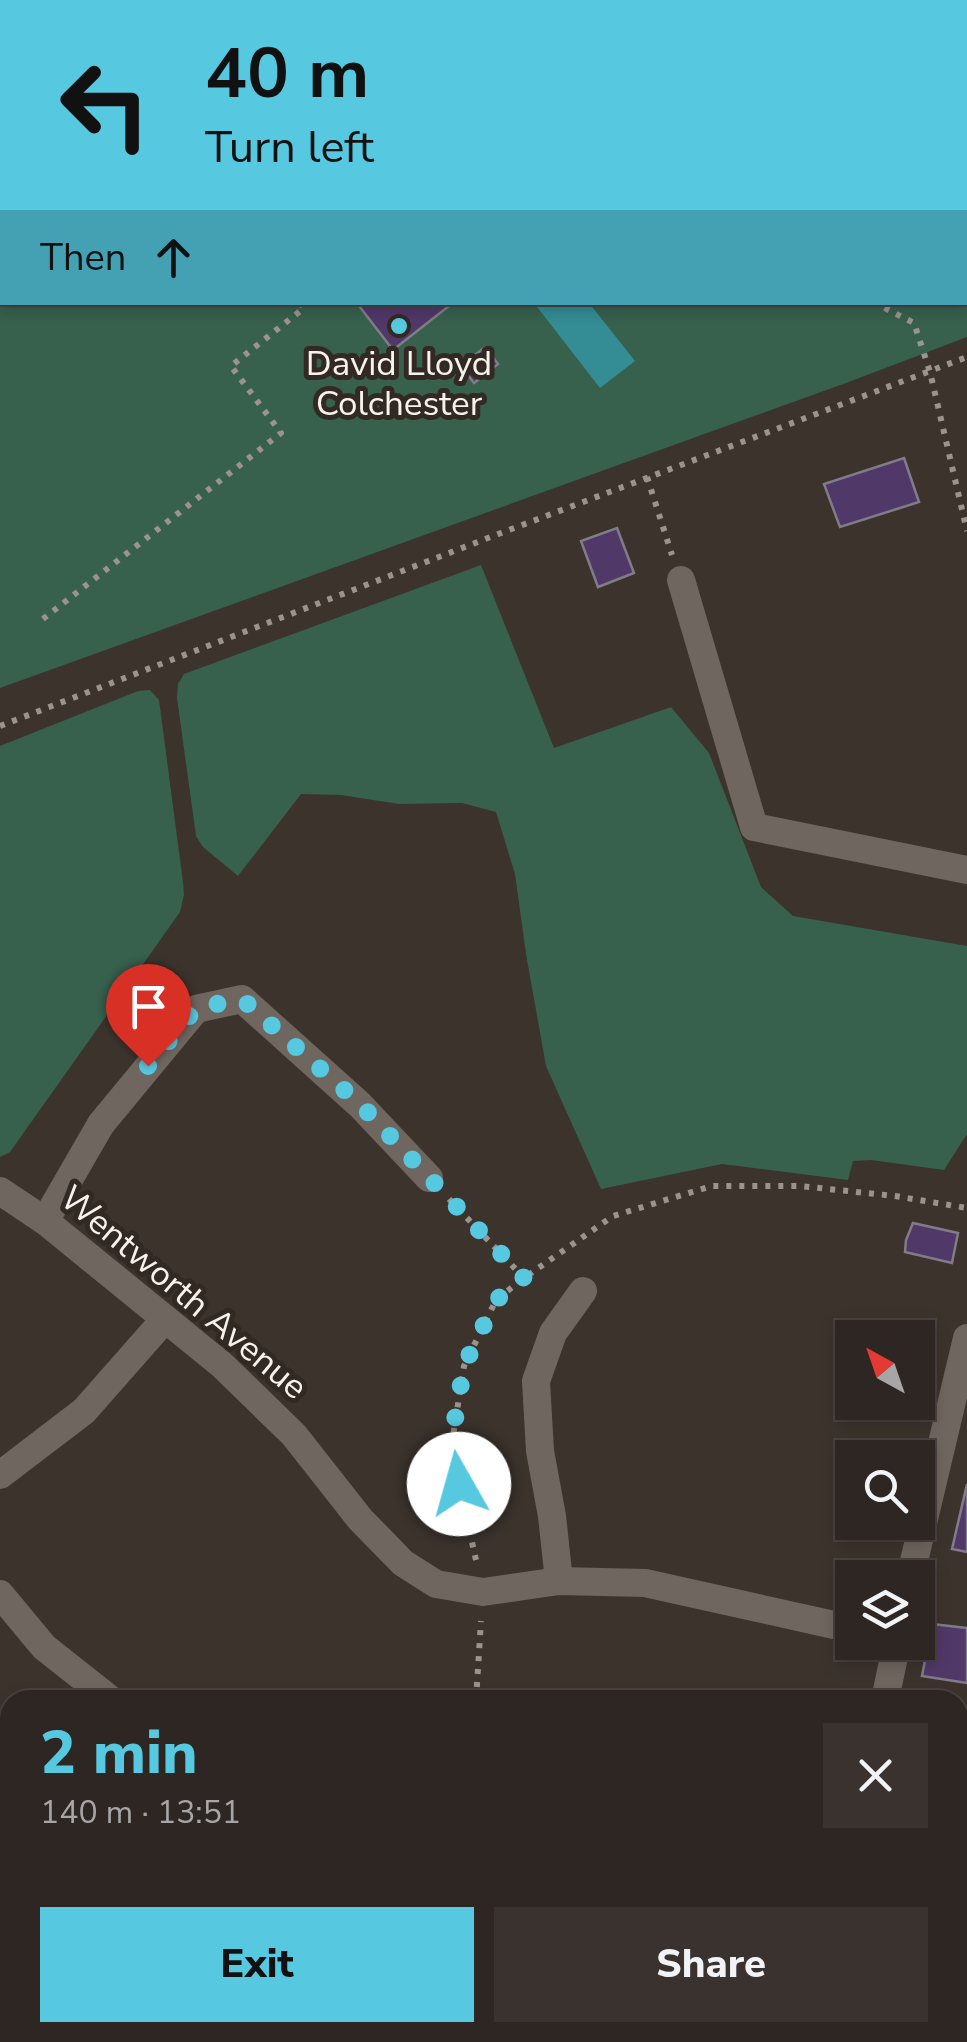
<!DOCTYPE html>
<html lang="en">
<head>
<meta charset="utf-8">
<style>
	body { margin:0; font-family:"Nunito Sans",sans-serif; background:#39322f; color:#f1f3f6; height:100vh; display:flex; flex-direction:column; font-size:38px; white-space:nowrap }
	* { box-sizing:border-box; margin:0 }
	p { font-size:32px; color:#a7a5a5 }
	.icon { flex:none; width:55px; height:55px; fill:none; stroke:currentColor; stroke-width:2; stroke-linecap:round; stroke-linejoin:round }
	.map { position:relative; flex:1; overflow:hidden }
	.sheet { position:absolute; left:0px; top:1690px; width:968px; height:352px; display:flex; flex-direction:column; background:#2d2622; border-radius:30px 30px 0 0; box-shadow:0 5px 15px #0003,0 0 0 2px #484340 }
	.sheet>* { flex:none }
	.guide { position:absolute; left:0px; top:0px; width:968px; height:305px; box-shadow:0 5px 15px #0003,0 0 0 2px #484340; background:#56c9e0; color:#111; overflow:hidden }
	.needle { width:65px; rotate:320deg }
	.controls { position:absolute; left:835px; top:1320px; display:grid; gap:20px }
	.controls a { display:grid; place-items:center; width:100px; height:100px; border-radius:0px; background:#2d2622; box-shadow:0 5px 15px #0003,0 0 0 2px #484340; font-size:50px }
	.pin { position:absolute; display:grid; place-items:center; width:85px; height:85px; color:#fff; margin:-102px -42px; border-radius:50% 50% 50% 0; rotate:-45deg; box-shadow:0 0 10px #0007 }
	.pin .icon { rotate:45deg }
	.me { position:absolute; width:110px; margin:-55px; rotate:353deg; stroke-linejoin:round; filter:drop-shadow(0 0 8px #0008) }
	.turn { display:flex; align-items:center; gap:35px; height:210px; padding:0 40px; font-size:45px }
	.turn .icon { width:130px; height:130px; stroke-width:2.5 }
	.turn b { display:block; font-size:70px; line-height:85px }
	.then { display:flex; align-items:center; height:95px; padding:0 40px; background:#0003; gap:20px; font-size:38px }
	.round { display:grid; place-items:center; flex:none; width:105px; height:105px; border-radius:0px; background:#39322f }
	.overview { display:flex; align-items:center; justify-content:space-between; height:170px; padding:0 40px }
	h1 { font-size:60px; font-weight:800; line-height:75px; color:#56c9e0 }
	.button { display:flex; gap:20px; margin-top:auto; padding:20px 40px }
	.button a { flex:1; height:115px; border-radius:0px; background:#56c9e0; color:#111; font-size:40px; font-weight:800; line-height:115px; text-align:center }
	.button a+a { background:#39322f; color:#f1f3f6 }
	.map>svg:first-child { display:block }
</style>
</head>
<body>
<div class="map">
<svg width="967" height="2042" viewBox="0 0 967 2042">
	<rect width="100%" height="100%" fill="#3c332d"/>
	<!-- green -->
	<g fill="#37604d">
		<path d="M0 0H690L692 2H2V302H965V257H967V337L846 383 0 688Z"/>
		<path d="M481 565 554 748 671 707 709 753 761 887 793 916 967 946V1134L944 1170 871 1160 853 1161 848 1180 722 1164 601 1189 546 1066 526 954 515 874 496 812 462 803 399 804 341 795 301 794 238 876 203 847 196 836 177 698 178 684 184 674Z"/>
		<path d="M150 690 159 700 183 882 184 895 180 912 10 1152 0 1157V746L138 691Z"/>
		<path d="M0 2003 10 2004V2032H277L292 2042H0Z"/>
		<path d="M403 2033V2032L508 2033 499 2042H397Z"/>
	</g>
	<!-- water -->
	<path fill="#348c94" d="M534 303H589L635 361 600 388Z"/>
	<!-- building -->
	<g fill="#503868" stroke="#817c87" stroke-width="2.5">
		<path d="M240 0H459L461 2H236Z"/>
		<path d="M356 302H454L393 350Z"/>
		<path d="M485 347 498 364 474 383 461 366Z"/>
		<path d="M904 458 919 502 840 527 824 484Z"/>
		<path d="M617 528 634 573 598 587 581 541Z"/>
		<path d="M913 1223 958 1233 952 1263 905 1252 906 1240Z"/>
		<path d="M967 1484V1552L952 1549Z"/>
		<path d="M932 1624 967 1628V1683L922 1676Z"/>
		<path d="M958 1718 967 1729V1759L958 1769Z"/>
		<path d="M967 1775V1830L958 1822V1785Z"/>
		<path d="M967 1998V2042H924L933 2032H958V2008Z"/>
		<path d="M719 2032H777L782 2036 776 2042H709Z"/>
	</g>
	<g fill="none" stroke-linecap="round" stroke-linejoin="round">
		<!-- path -->
		<g stroke="#9a938e" stroke-width="6" stroke-dasharray="5 8" stroke-linecap="butt">
			<path d="M139 0 141 2"/>
			<path d="M629 0 630 2"/>
			<path d="M873 302 914 323 930 372 967 531"/>
			<path d="M647 477 672 555"/>
			<path d="M43 619 281 433 231 366 304 308 299 302"/>
			<path d="M0 726 501 533 967 357"/>
			<path d="M449 1199 524 1278"/>
			<path d="M476 1560 451 1449 464 1366 496 1300 524 1278 613 1216 712 1186H800L895 1196 967 1208"/>
			<path d="M476 1700 481 1621"/>
			<path d="M20 2032 36 2042"/>
			<path d="M799 2032 808 2042"/>
			<path d="M8 2042 3 2023 10 2010"/>
			<path d="M384 2042 388 2032"/>
			<path d="M517 2042 526 2032"/>
		</g>
		<!-- minor -->
		<g stroke="#6f665f" stroke-width="28">
			<path d="M681 580 754 827 967 870"/>
			<path d="M0 1191 45 1221 222 1365 294 1435 360 1519 403 1563 436 1584 483 1592 559 1581 645 1583 852 1629"/>
			<path d="M45 1221 101 1124 196 1009 242 999 360 1105 429 1178"/>
			<path d="M0 1475 84 1411 165 1319"/>
			<path d="M910 1578 967 1338"/>
			<path d="M559 1581 552 1516 540 1451 536 1381 553 1333 583 1291"/>
			<path d="M0 1594 44 1647 111 1700"/>
			<path d="M885 1700 897 1642"/>
			<path d="M958 1879 967 1887"/>
			<path d="M958 1943 967 1933"/>
			<path d="M858 2042 868 2032"/>
		</g>
	</g>
	<g fill="none" stroke-linecap="round" stroke-linejoin="round">
		<!-- route -->
		<path stroke="#56c9e0" stroke-width="18" stroke-dasharray="0 32.4" d="M148 1066 196 1008 242 999 360 1104 524 1278 496 1300 464 1366 450 1449 459 1484"/>
	</g>
	<!-- markers -->
	<circle fill="#56c9e0" stroke="#322923" stroke-width="4" cx="399" cy="326" r="10"/>
	<g text-anchor="middle" stroke-width="10" stroke-linejoin="round" paint-order="stroke">
		<!-- poi labels -->
		<g font-size="35" fill="#f7f2ee" stroke="#322923">
			<text x="399" y="375">David Lloyd<tspan x="399" dy="40">Colchester</tspan></text>
		</g>
		<!-- street labels -->
		<g font-size="35" fill="#f7f2ee" stroke="#322923">
			<text transform="translate(184 1292) rotate(40)" y="12">Wentworth Avenue</text>
		</g>
	</g>
</svg>
<div class="controls">
<a><svg class="needle" viewBox="-14 -14 28 28"><path d="M0-13l5 13h-10z" fill="#e53935"/><path d="M0 13l5-13h-10z" fill="#a7a5a5"/></svg></a>
<a><svg class="icon" aria-label="search" viewBox="0 0 24 24"><circle cx="10" cy="10" r="6"/><path d="M15 15l6 6"/></svg></a>
<a><svg class="icon" aria-label="layers" viewBox="0 0 24 24"><path d="M12 4l9 5-9 5-9-5zM3 14l9 5 9-5"/></svg></a>
</div>
<div class="pin" style="left:148px;top:1066px;background:#d93025"><svg class="icon" aria-label="arrive" viewBox="0 0 24 24"><path d="M6 21V4h12l-3 4 3 4H6"/></svg></div>
<svg class="me" style="left:459px;top:1484px" viewBox="-20 -20 40 40"><circle r="19" fill="#fff"/><path d="M0-13L10 11 0 6-10 11z" fill="#56c9e0"/></svg>
<div class="guide">
<div class="turn"><svg class="icon" aria-label="left" viewBox="0 0 24 24"><path d="M17 20v-9H6M10 6l-5 5 5 5"/></svg><div><b>40 m</b>Turn left</div></div>
<div class="then">Then<svg class="icon" aria-label="ahead" viewBox="0 0 24 24"><path d="M12 20V5M6 11l6-6 6 6"/></svg></div>
</div>
<section class="sheet">
<div class="overview"><div><h1>2 min</h1><p>140 m · 13:51</p></div><a class="round"><svg class="icon" aria-label="close" viewBox="0 0 24 24"><path d="M6 6l12 12M18 6L6 18"/></svg></a></div>
<div class="button"><a>Exit</a><a>Share</a></div>
</section>
</div>
</body>
</html>
